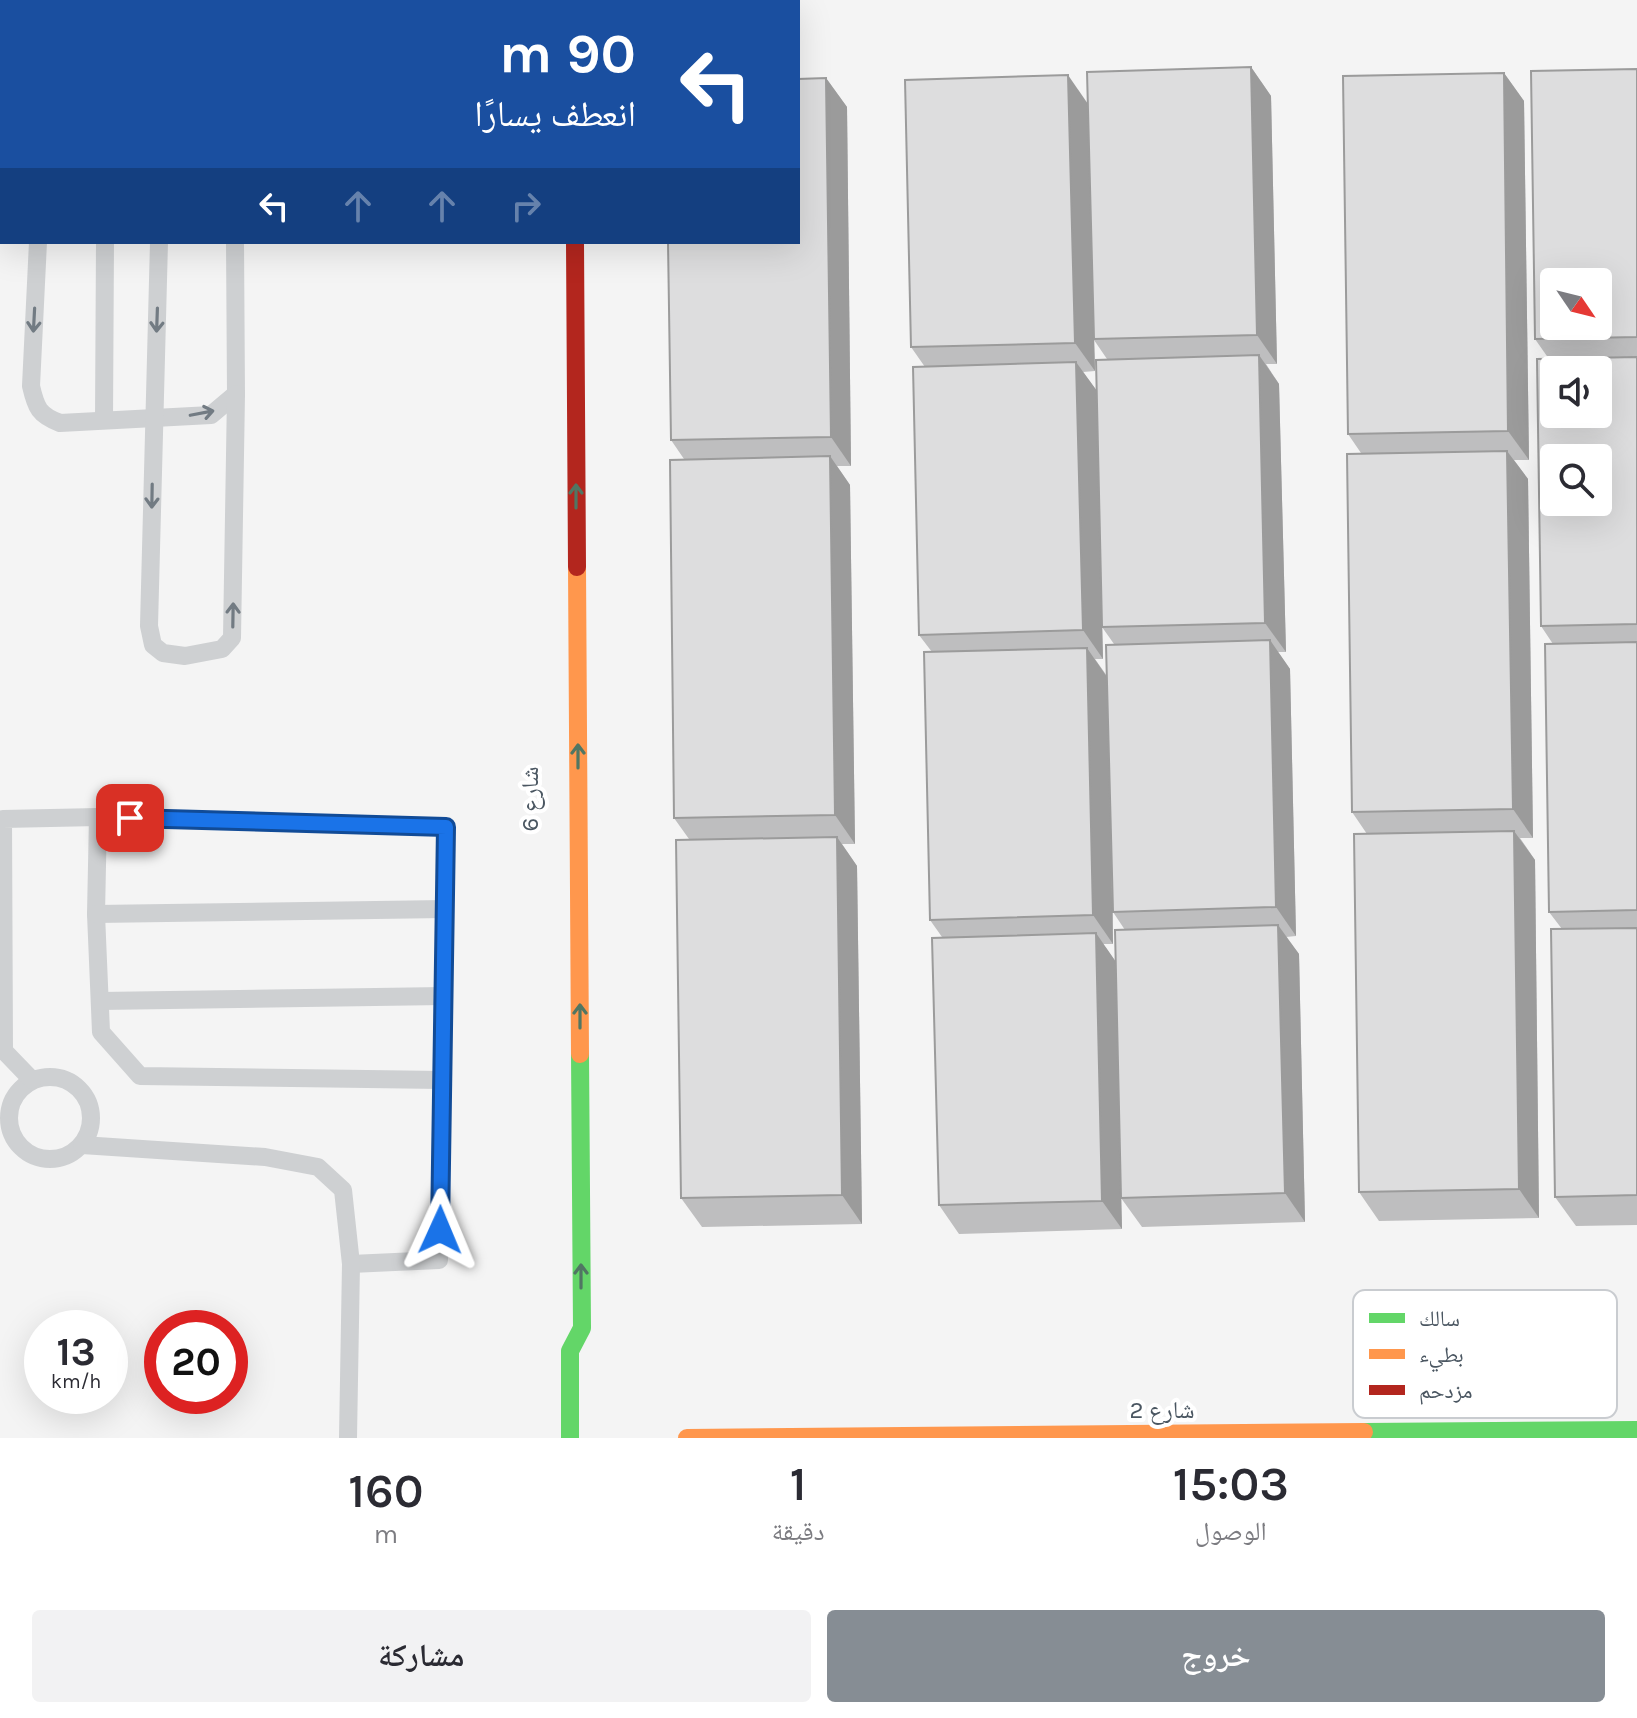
<!DOCTYPE html>
<html lang="ar">
<head>
<meta charset="utf-8">
<style>
	body { margin:0; font-family:Karla,"Noto Naskh Arabic",sans-serif; background:#f2f2f3; color:#2b2b33; direction:rtl; height:100vh; display:flex; flex-direction:column; font-size:30px; white-space:nowrap }
	* { box-sizing:border-box; margin:0 }
	p { font-size:26px; color:#7c7c81 }
	.icon { flex:none; width:44px; height:44px; fill:none; stroke:currentColor; stroke-width:2; stroke-linecap:round; stroke-linejoin:round }
	.map { position:relative; height:1438px; overflow:hidden; direction:ltr }
	.panel { display:flex; flex-direction:column; background:#fff; flex:1 }
	.panel>* { flex:none }
	.top-card { position:absolute; left:0px; top:0px; width:800px; height:244px; box-shadow:0 8px 32px #0002; direction:rtl; background:#1a4fa0; color:#fff; overflow:hidden }
	.needle { width:52px; rotate:125deg }
	.buttons { position:absolute; left:1540px; top:268px; display:grid; gap:16px }
	.buttons a { display:grid; place-items:center; width:72px; height:72px; border-radius:8px; background:#fff; box-shadow:0 8px 32px #0002; font-size:40px }
	.speed { position:absolute; left:24px; top:1310px; display:flex; gap:16px; font-size:40px; font-weight:700; text-align:center }
	.speed>* { display:grid; place-content:center; width:104px; height:104px; border-radius:50%; background:#fff; box-shadow:0 8px 32px #0002; line-height:1 }
	.speed small { font-size:20px; font-weight:400 }
	.speed .limit { border:12px solid #d22; background:#fff; color:#111 }
	.pin { position:absolute; display:grid; place-items:center; width:68px; height:68px; color:#fff; margin:-34px; border-radius:16px; box-shadow:0 4px 12px #0006 }
	.me { position:absolute; width:88px; margin:-44px; rotate:1deg; stroke-linejoin:round; filter:drop-shadow(0 0 6px #0008) }
	.turn { display:flex; align-items:center; gap:28px; height:168px; padding:0 32px; font-size:36px }
	.turn .icon { width:104px; height:104px; stroke-width:2.5 }
	.turn b { display:block; font-size:56px; line-height:68px }
	.lanes { display:flex; align-items:center; height:76px; padding:0 32px; background:#0003; justify-content:center; gap:40px; direction:ltr }
	.lanes .off { opacity:.35 }
	.eta { display:flex; justify-content:space-evenly; align-items:center; height:136px; text-align:center }
	.eta b { font-size:48px; font-weight:600; line-height:56px }
	.button { display:flex; gap:16px; margin-top:auto; padding:16px 32px }
	.button a { flex:1; height:92px; border-radius:8px; background:#868d94; color:#fff; font-size:32px; font-weight:600; line-height:92px; text-align:center }
	.button a+a { background:#f2f2f3; color:#2b2b33 }
	.map>svg:first-child { display:block }
</style>
</head>
<body>
<div class="map">
<svg width="1637" height="1438" viewBox="0 0 1637 1438">
	<rect width="100%" height="100%" fill="#f4f4f4"/>
	<g fill="none" stroke-linecap="round" stroke-linejoin="round">
		<!-- lane -->
		<g stroke="#ced0d2" stroke-width="18">
			<path d="M234 0V2"/>
			<path d="M49 2 50 0"/>
			<path d="M38 242 31 386C36 408 39 415 60 423L211 415 236 394 235 242"/>
			<path d="M159 242 149 626 153 645 163 653 185 656 222 649 232 638 236 394"/>
			<path d="M104 420 105 242"/>
			<path d="M98 817 96 914 101 1032 140 1076 442 1080"/>
			<path d="M96 914 445 909"/>
			<path d="M100 1001 444 996"/>
			<circle cx="50" cy="1118" r="41"/>
			<path d="M32 1080 4 1051 3 819 98 817 446 827 439 1260 351 1264"/>
			<path d="M82 1145 265 1157 318 1167 343 1190 351 1264 348 1438"/>
		</g>
		<!-- fast -->
		<g stroke="#63d668" stroke-width="18">
			<path d="M498 0 500 2"/>
			<path d="M1364 1432 1637 1430"/>
			<path d="M570 1438V1351L582 1328 580 1054"/>
		</g>
		<!-- slow -->
		<g stroke="#ff974d" stroke-width="18">
			<path d="M577 567 580 1054"/>
			<path d="M687 1438 1364 1432"/>
		</g>
		<!-- jam -->
		<g stroke="#b3261e" stroke-width="18">
			<path d="M631 2 633 0"/>
			<path d="M575 242 577 567"/>
		</g>
	</g>
	<!-- wall -->
	<g fill="#bebebf" fill-rule="evenodd">
		<path d="M0 0 2 2V242H0Z"/>
		<path d="M1251 67 1271 96 1277 364H1266L1279 384 1286 652H1278L1290 669 1296 936 1286 937 1299 954 1305 1222 1142 1227 1121 1198 1122 1229 959 1234 939 1205 942 937 930 920 932 652 919 635 925 367 911 347 1088 103ZM1094 340 1107 359 1097 391 1083 372 1095 371ZM1102 627 1114 644 1107 676 1095 659H1103ZM1113 912 1125 930 1116 962 1103 944H1113Z"/>
		<path d="M1637 69V1225L1576 1226 1555 1197 1562 929 1549 912 1553 644 1541 626 1549 359 1535 339Z"/>
		<path d="M1504 73 1524 101 1529 460H1514L1528 479 1533 838H1520L1535 860 1539 1218 1379 1221 1359 1192 1367 834 1352 812 1361 453 1348 434Z"/>
		<path d="M826 78 847 107 851 466H837L850 485 855 844H842L857 866 862 1224 702 1227 681 1198 689 839 674 818 684 459 671 440Z"/>
	</g>
	<!-- shaded-wall -->
	<g fill="#9b9b9b">
		<path d="M2 40V229L0 226V70Z"/>
		<path d="M1251 67 1271 96 1277 364 1257 335Z"/>
		<path d="M1504 73 1524 101 1529 460 1508 431Z"/>
		<path d="M1068 75 1088 104 1095 371 1075 343Z"/>
		<path d="M826 78 847 107 851 466 831 437Z"/>
		<path d="M1259 355 1279 384 1286 652 1265 623Z"/>
		<path d="M1076 362 1097 391 1103 659 1083 630Z"/>
		<path d="M1507 451 1528 479 1533 838 1513 809Z"/>
		<path d="M830 456 850 485 855 844 835 815Z"/>
		<path d="M1270 640 1290 669 1296 936 1276 907Z"/>
		<path d="M1087 648 1107 677 1113 944 1093 915Z"/>
		<path d="M1514 831 1535 860 1539 1218 1519 1189Z"/>
		<path d="M837 837 857 866 862 1224 842 1195Z"/>
		<path d="M1278 925 1299 954 1305 1222 1285 1193Z"/>
		<path d="M1096 933 1116 962 1122 1229 1102 1201Z"/>
	</g>
	<!-- building -->
	<g fill="#ddddde" stroke="#9b9b9b" stroke-width="2" fill-rule="evenodd">
		<path d="M0 0H5L4 2H2V40L0 70Z"/>
		<path d="M1251 67 1257 335 1094 339 1087 72Z"/>
		<path d="M1637 69V337L1535 339 1531 71ZM1554 282H1598V326H1554Z"/>
		<path d="M1504 73 1508 431 1348 434 1343 76Z"/>
		<path d="M1068 75 1075 343 911 347 905 80Z"/>
		<path d="M826 78 831 437 671 440 668 242H798V79Z"/>
		<path d="M1259 355 1265 623 1102 627 1096 360Z"/>
		<path d="M1637 357V624L1541 626 1537 359ZM1554 370H1598V414H1554ZM1554 458H1598V502H1554Z"/>
		<path d="M1076 362 1083 630 919 635 913 367Z"/>
		<path d="M1507 451 1513 809 1352 812 1347 454Z"/>
		<path d="M830 456 835 815 674 818 670 460Z"/>
		<path d="M1270 640 1276 907 1113 912 1106 645Z"/>
		<path d="M1637 642V910L1549 912 1545 644Z"/>
		<path d="M1087 648 1093 915 930 920 924 652Z"/>
		<path d="M1514 831 1519 1189 1359 1192 1354 834Z"/>
		<path d="M837 837 842 1195 681 1198 676 840Z"/>
		<path d="M1278 925 1285 1193 1121 1198 1115 930Z"/>
		<path d="M1637 928V1195L1555 1197 1551 929Z"/>
		<path d="M1096 933 1102 1201 939 1205 932 938Z"/>
	</g>
	<!-- one-way arrows -->
	<defs><path id="oneway-shaft" d="M-6 0H5M1.5-3L5.5 0L1.5 3" fill="none" stroke-width="1.6" stroke-linecap="round" stroke-linejoin="round" transform="scale(2)"/></defs>
	<g stroke="#727b83">
		<use href="#oneway-shaft" transform="translate(34 320) rotate(93)"/>
		<use href="#oneway-shaft" transform="translate(157 320) rotate(92)"/>
		<use href="#oneway-shaft" transform="translate(202 413) rotate(-11)"/>
		<use href="#oneway-shaft" transform="translate(152 496) rotate(91)"/>
		<use href="#oneway-shaft" transform="translate(233 615) rotate(-89)"/>
	</g>
	<g stroke="#507663">
		<use href="#oneway-shaft" transform="translate(576 496) rotate(-90)"/>
		<use href="#oneway-shaft" transform="translate(578 756) rotate(-90)"/>
		<use href="#oneway-shaft" transform="translate(580 1016) rotate(-90)"/>
		<use href="#oneway-shaft" transform="translate(581 1276) rotate(-90)"/>
	</g>
	<g fill="none" stroke-linecap="round" stroke-linejoin="round">
		<defs>
			<path id="route" d="M130 818 446 827 440 1230"/>
		</defs>
		<!-- route casing -->
		<use href="#route" stroke="#114b97" stroke-width="20"/>
		<!-- route -->
		<use href="#route" stroke="#1a73e8" stroke-width="14"/>
	</g>
	<g text-anchor="middle" stroke-width="8" stroke-linejoin="round" paint-order="stroke">
		<!-- street labels -->
		<g font-size="24" fill="#4a5661" stroke="#fff">
			<text transform="translate(530 799) rotate(-90)" y="8">شارع 6</text>
			<text x="1162" y="1418">شارع 2</text>
		</g>
	</g>
	<!-- legend -->
	<rect x="1353" y="1290" width="264" height="128" rx="12" fill="#fff" stroke="#c9ccd0" stroke-width="2"/>
	<rect x="1369" y="1313" width="36" height="10" fill="#63d668"/>
	<rect x="1369" y="1349" width="36" height="10" fill="#ff974d"/>
	<rect x="1369" y="1385" width="36" height="10" fill="#b3261e"/>
	<g font-size="22" fill="#4a5661">
		<text x="1419" y="1326">سالك</text>
		<text x="1419" y="1362">بطيء</text>
		<text x="1419" y="1398">مزدحم</text>
	</g>
</svg>
<div class="buttons">
<a><svg class="needle" viewBox="-14 -14 28 28"><path d="M0-13l5 13h-10z" fill="#e53935"/><path d="M0 13l5-13h-10z" fill="#7c7c81"/></svg></a>
<a><svg class="icon" aria-label="sound" viewBox="0 0 24 24"><path d="M4 9h4l5-4v14l-5-4H4zM17 9q2 3 0 6"/></svg></a>
<a><svg class="icon" aria-label="search" viewBox="0 0 24 24"><circle cx="10" cy="10" r="6"/><path d="M15 15l6 6"/></svg></a>
</div>
<div class="speed"><div>13<small>km/h</small></div><div class="limit">20</div></div>
<div class="pin" style="left:130px;top:818px;background:#d93025"><svg class="icon" aria-label="arrive" viewBox="0 0 24 24"><path d="M6 21V4h12l-3 4 3 4H6"/></svg></div>
<svg class="me" style="left:440px;top:1230px" viewBox="-20 -20 40 40"><path d="M0-17L14 15 0 8-14 15z" fill="#1a73e8" stroke="#fff" stroke-width="4"/></svg>
<div class="top-card">
<div class="turn"><svg class="icon" aria-label="left" viewBox="0 0 24 24"><path d="M17 20v-9H6M10 6l-5 5 5 5"/></svg><div><b>90 m</b>انعطف يسارًا</div></div>
<div class="lanes"><svg class="icon" aria-label="left" viewBox="0 0 24 24"><path d="M17 20v-9H6M10 6l-5 5 5 5"/></svg><svg class="icon off" aria-label="ahead" viewBox="0 0 24 24"><path d="M12 20V5M6 11l6-6 6 6"/></svg><svg class="icon off" aria-label="ahead" viewBox="0 0 24 24"><path d="M12 20V5M6 11l6-6 6 6"/></svg><svg class="icon off" aria-label="right" viewBox="0 0 24 24"><path d="M7 20v-9h11M14 6l5 5-5 5"/></svg></div>
</div>
</div>
<section class="panel">
<div class="eta">
<div><b>15:03</b><p>الوصول</p></div>
<div><b>1</b><p>دقيقة</p></div>
<div><b>160</b><p>m</p></div>
</div>
<div class="button"><a>خروج</a><a>مشاركة</a></div>
</section>
</body>
</html>
